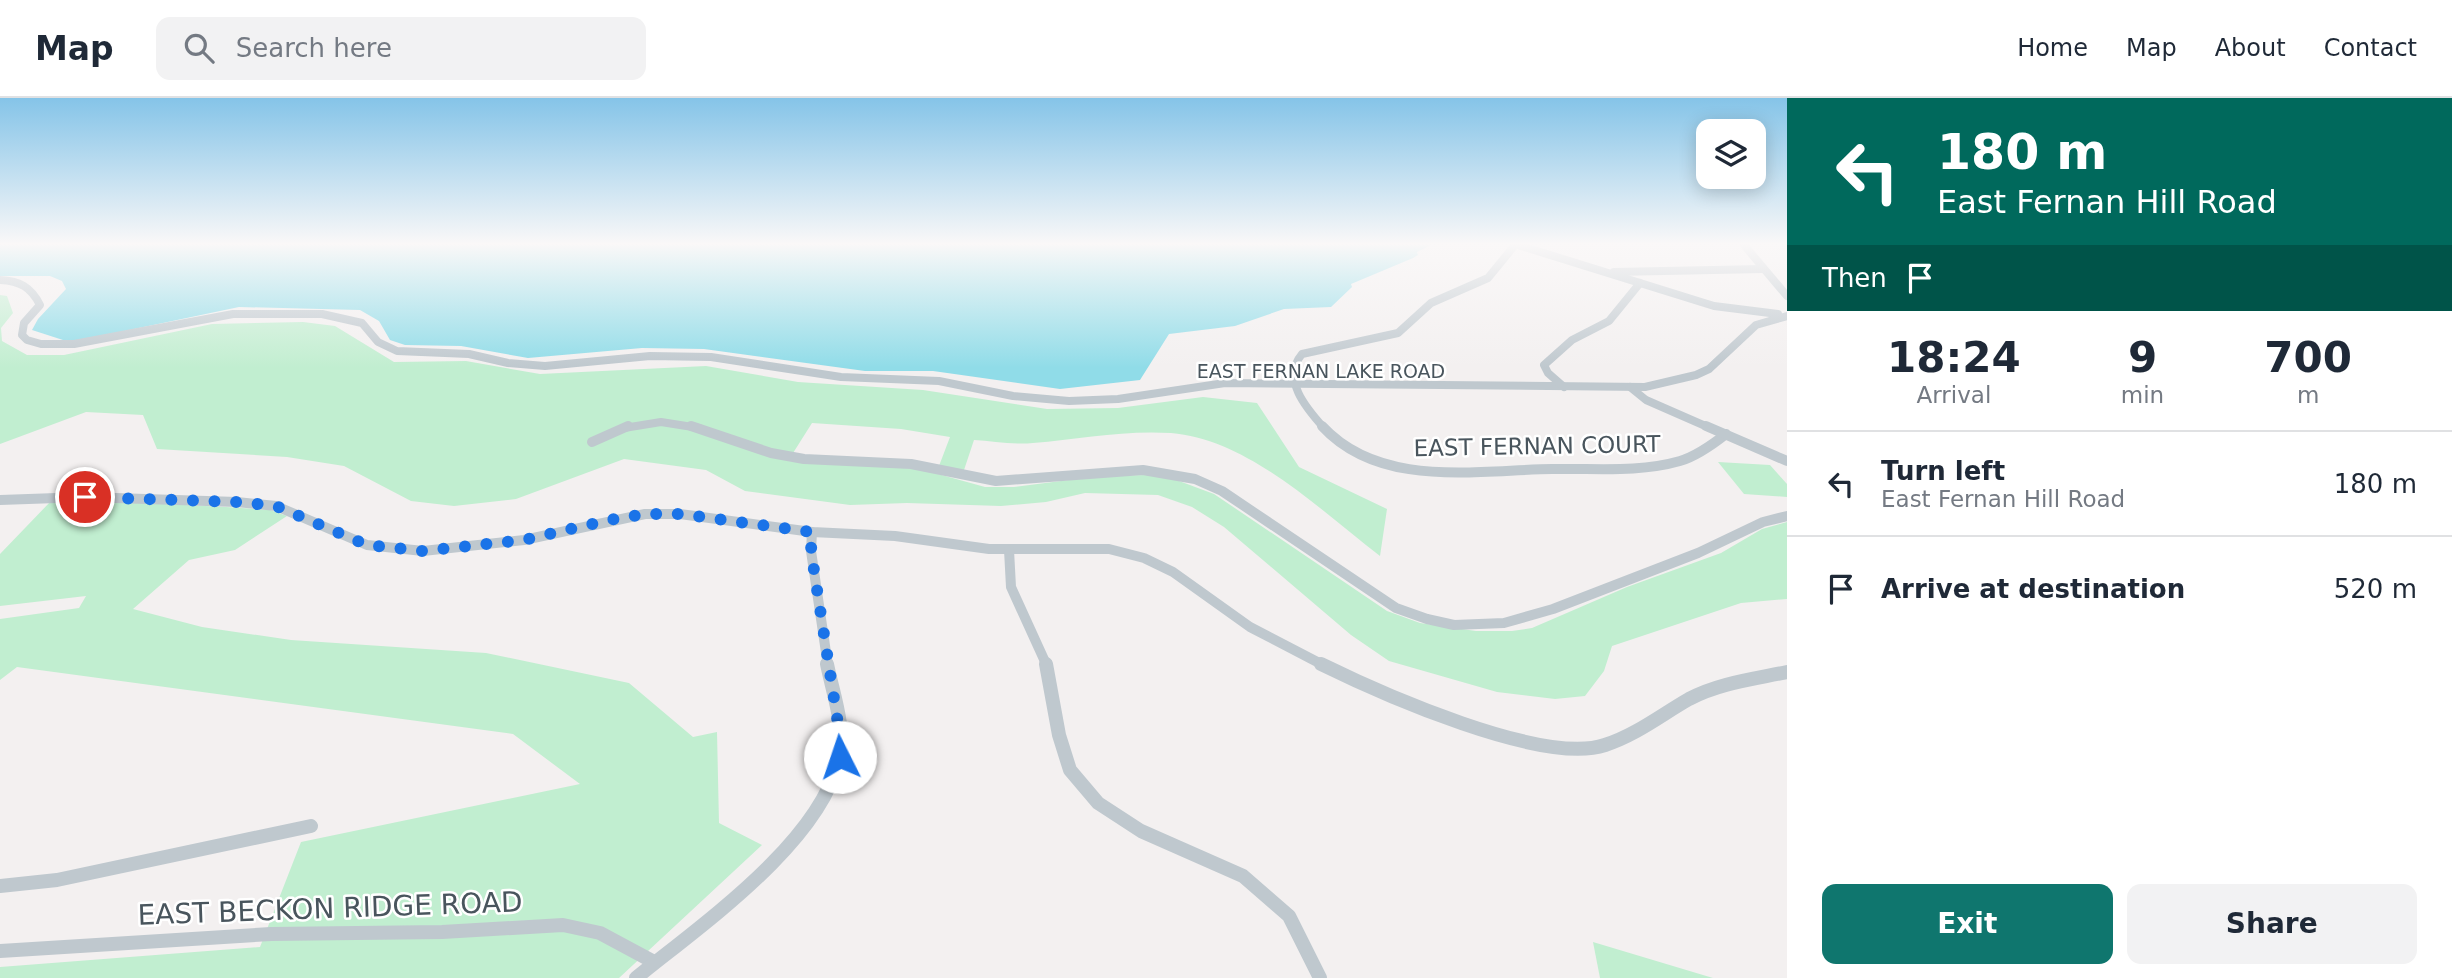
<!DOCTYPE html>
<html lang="en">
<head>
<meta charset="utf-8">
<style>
	body { margin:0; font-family:"DejaVu Sans",sans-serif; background:#f2f2f3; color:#1f2937; height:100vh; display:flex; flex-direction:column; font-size:26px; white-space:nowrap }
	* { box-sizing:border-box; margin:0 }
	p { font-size:23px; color:#747a83 }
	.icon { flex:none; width:38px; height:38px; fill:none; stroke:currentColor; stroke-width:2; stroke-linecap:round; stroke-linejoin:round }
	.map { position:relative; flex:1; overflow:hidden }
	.panel { display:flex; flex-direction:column; background:#fff; width:665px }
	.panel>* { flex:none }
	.hud { background:#00695c; color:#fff; overflow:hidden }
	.fabs { position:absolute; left:1696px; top:21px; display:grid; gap:14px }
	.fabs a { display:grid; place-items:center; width:70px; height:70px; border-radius:14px; background:#fff; box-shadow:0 4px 18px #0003; font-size:35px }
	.pin { position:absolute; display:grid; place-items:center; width:60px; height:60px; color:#fff; margin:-30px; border:4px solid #fff; border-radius:50%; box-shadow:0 2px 7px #0007 }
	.me { position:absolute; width:77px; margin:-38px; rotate:356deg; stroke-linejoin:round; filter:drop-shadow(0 0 5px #0008) }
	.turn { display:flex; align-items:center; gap:24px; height:147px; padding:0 35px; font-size:32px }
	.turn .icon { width:91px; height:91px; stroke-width:2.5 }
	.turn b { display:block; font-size:49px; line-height:60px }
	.then { display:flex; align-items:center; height:66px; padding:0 35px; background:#0003; gap:14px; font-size:26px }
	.eta { display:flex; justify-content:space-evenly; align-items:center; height:119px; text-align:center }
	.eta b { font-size:42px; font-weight:600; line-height:49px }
	.primary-button { display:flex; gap:14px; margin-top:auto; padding:14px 35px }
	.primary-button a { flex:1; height:80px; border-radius:14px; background:#0f766e; color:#fff; font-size:28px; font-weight:600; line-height:80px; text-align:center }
	.primary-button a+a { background:#f2f2f3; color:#1f2937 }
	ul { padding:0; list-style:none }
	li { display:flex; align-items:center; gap:21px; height:105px; padding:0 35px; border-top:2px solid #e0e1e3 }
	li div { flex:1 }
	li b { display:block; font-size:26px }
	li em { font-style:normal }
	header { display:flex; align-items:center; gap:42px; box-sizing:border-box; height:98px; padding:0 35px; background:#fff; border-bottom:2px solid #e0e1e3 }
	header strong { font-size:33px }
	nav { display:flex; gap:38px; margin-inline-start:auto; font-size:24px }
	.search { width:490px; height:63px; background:#f2f2f3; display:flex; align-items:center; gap:18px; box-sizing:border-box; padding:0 24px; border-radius:14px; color:#747a83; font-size:26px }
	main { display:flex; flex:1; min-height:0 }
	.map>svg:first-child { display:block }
</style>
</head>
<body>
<header>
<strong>Map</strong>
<div class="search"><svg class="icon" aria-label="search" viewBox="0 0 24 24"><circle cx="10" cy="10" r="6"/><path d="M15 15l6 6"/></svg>Search here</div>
<nav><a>Home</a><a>Map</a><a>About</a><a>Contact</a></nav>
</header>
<main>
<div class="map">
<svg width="1787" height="880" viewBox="0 0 1787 880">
	<rect width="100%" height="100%" fill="#f3f0f0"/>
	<!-- green -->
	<g fill="#c1eed0">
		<path d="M0 197 7 198 13 215 1 230 2 243 27 257H64L212 226 303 224 335 228 394 264 466 263 540 276 706 268 798 284 923 292 1047 311 1118 310 1203 299 1257 305 1299 369 1387 411 1380 458C1320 412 1248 341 1171 335 1124 332 1079 341 1033 345 1014 347 993 343 974 342L964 372 939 368 950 339 901 331 812 325 788 363 920 371 985 389H1014L1100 378 1147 377 1171 380 1214 396 1387 513 1420 525 1476 533H1512L1532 530 1627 489 1721 455 1762 431 1787 424V501L1741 505 1612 548 1604 573 1585 598 1555 601 1497 594 1389 563 1351 537 1224 429 1192 409 1158 397 1085 395 1046 404 1001 408 907 405 850 407 745 393 706 372 624 361 516 401 454 408 411 403 344 368 287 359 157 351 143 317 86 314 0 346Z"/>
		<path d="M1718 364 1770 367 1787 386V399L1744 396Z"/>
		<path d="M81 402 226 409 270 412 287 418 235 452 189 462 133 511 202 529 291 542 486 555 629 585 693 639 717 634 719 725 762 747 619 880H0V869L260 849 301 744 580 686 513 636 17 569 0 582V521L79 510 86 498 0 508V456L51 403Z"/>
		<path d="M1593 844 1713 880H1600Z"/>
	</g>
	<!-- water -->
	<path fill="#90dce8" d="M0 147H1431L1417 154 1418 157 1413 160 1351 186 1352 189 1331 209 1284 211 1235 228 1169 236 1140 282 1060 291 933 273H865L704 251 642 250 528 260 461 248 405 247 390 242 379 223 360 212 239 209 77 243 63 242 32 232 38 221 66 191 62 183 50 178H0Z"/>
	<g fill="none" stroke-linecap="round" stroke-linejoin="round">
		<!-- minor-far2 -->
		<g stroke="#bfc8ce" stroke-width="8">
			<path d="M1518 147 1714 208 1778 216"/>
			<path d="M1744 147 1787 198"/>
			<path d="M1614 174 1763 171"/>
			<path d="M0 182C20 183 31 189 40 207L24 225 22 237 27 242 41 246H74L233 216H322L362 225 378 244 397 253 469 256 508 265 545 268 650 258 711 259 841 279 939 283 1013 298 1069 303 1118 301 1225 285 1645 289 1696 277 1709 271 1756 227 1787 218"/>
			<path d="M1564 289 1548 275 1544 267 1572 242 1609 223 1640 185"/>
			<path d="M1630 289 1646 302 1710 330"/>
			<path d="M624 330 661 324 699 330"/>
			<path d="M1324 330C1306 310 1281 281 1302 256L1398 235 1431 205 1488 180 1515 147"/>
		</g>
		<!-- minor-far1 -->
		<g stroke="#bfc8ce" stroke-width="10">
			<path d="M691 328 771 355 804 361 911 366 996 383 1143 372 1195 381 1222 393 1396 510 1427 521 1454 527 1504 525 1553 511 1698 455 1763 424 1787 418"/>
			<path d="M1322 328C1380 391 1476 372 1552 371 1595 370 1638 375 1680 363 1697 358 1712 347 1726 336"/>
			<path d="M1706 328 1787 363"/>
			<path d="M592 344 628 328"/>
			<path d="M0 402 85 399 237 404 276 408 367 447 423 453 524 442 645 416H680L812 434 895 438 989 451H1109L1144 460 1173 474 1250 529 1325 568"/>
			<path d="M812 434 811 453 828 568"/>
			<path d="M1009 452 1011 489 1047 568"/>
		</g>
		<!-- minor -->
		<g stroke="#bfc8ce" stroke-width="14">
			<path d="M1046 566 1059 637 1070 672 1098 705 1141 733 1243 778 1289 818 1320 880"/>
			<path d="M1321 566C1380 595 1543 668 1605 647 1636 637 1661 617 1689 601 1719 585 1754 581 1787 574"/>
			<path d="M0 788 57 782 311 728"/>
			<path d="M0 853 271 836 442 834 563 827 600 835 654 864"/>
			<path d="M636 880C701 827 820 745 839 661 846 630 833 596 827 566"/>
		</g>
	</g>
	<!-- sky -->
	<linearGradient id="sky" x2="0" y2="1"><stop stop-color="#85c4e8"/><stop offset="0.54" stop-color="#faf8f8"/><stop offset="1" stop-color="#faf8f8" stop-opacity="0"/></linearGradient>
	<rect width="1787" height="270" fill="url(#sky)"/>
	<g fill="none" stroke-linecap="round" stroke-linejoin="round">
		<!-- route -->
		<path stroke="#1a73e8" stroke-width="12" stroke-dasharray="0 21.6" d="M85 399 237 404 276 408 367 447 423 453 524 442 609 422 645 416H680L812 434 811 453 838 626 840 659"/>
	</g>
	<g text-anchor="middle" stroke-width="5" stroke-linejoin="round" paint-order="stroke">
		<!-- far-street labels -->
		<g font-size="19" fill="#49555d" stroke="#fff">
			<text x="1321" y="280">EAST FERNAN LAKE ROAD</text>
		</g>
		<!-- street labels -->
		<g font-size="23" fill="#49555d" stroke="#fff">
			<text transform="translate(1537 348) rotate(-1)" y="8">EAST FERNAN COURT</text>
		</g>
		<!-- near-street labels -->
		<g font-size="28" fill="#49555d" stroke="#fff">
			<text transform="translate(330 810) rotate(-2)" y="10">EAST BECKON RIDGE ROAD</text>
		</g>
	</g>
</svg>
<div class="fabs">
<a><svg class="icon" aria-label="layers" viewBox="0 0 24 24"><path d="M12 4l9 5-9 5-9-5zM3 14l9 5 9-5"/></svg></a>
</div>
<div class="pin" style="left:85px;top:399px;background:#d93025"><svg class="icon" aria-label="arrive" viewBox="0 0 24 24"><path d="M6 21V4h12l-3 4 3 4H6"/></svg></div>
<svg class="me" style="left:840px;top:659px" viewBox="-20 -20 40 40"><circle r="19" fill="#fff"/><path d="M0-13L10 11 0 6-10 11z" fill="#1a73e8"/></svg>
</div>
<section class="panel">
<div class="hud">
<div class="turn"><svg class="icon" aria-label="left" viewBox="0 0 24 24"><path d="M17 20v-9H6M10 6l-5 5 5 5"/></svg><div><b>180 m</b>East Fernan Hill Road</div></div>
<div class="then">Then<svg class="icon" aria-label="arrive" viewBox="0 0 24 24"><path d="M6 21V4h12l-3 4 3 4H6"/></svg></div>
</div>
<div class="eta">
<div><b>18:24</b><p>Arrival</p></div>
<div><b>9</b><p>min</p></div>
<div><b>700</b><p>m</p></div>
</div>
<ul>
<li><svg class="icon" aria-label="left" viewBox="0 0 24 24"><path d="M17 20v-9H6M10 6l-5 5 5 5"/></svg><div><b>Turn left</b><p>East Fernan Hill Road</p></div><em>180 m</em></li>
<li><svg class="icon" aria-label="arrive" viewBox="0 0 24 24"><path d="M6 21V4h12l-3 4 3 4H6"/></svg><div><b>Arrive at destination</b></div><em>520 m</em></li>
</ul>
<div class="primary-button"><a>Exit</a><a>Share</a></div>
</section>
</main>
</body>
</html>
